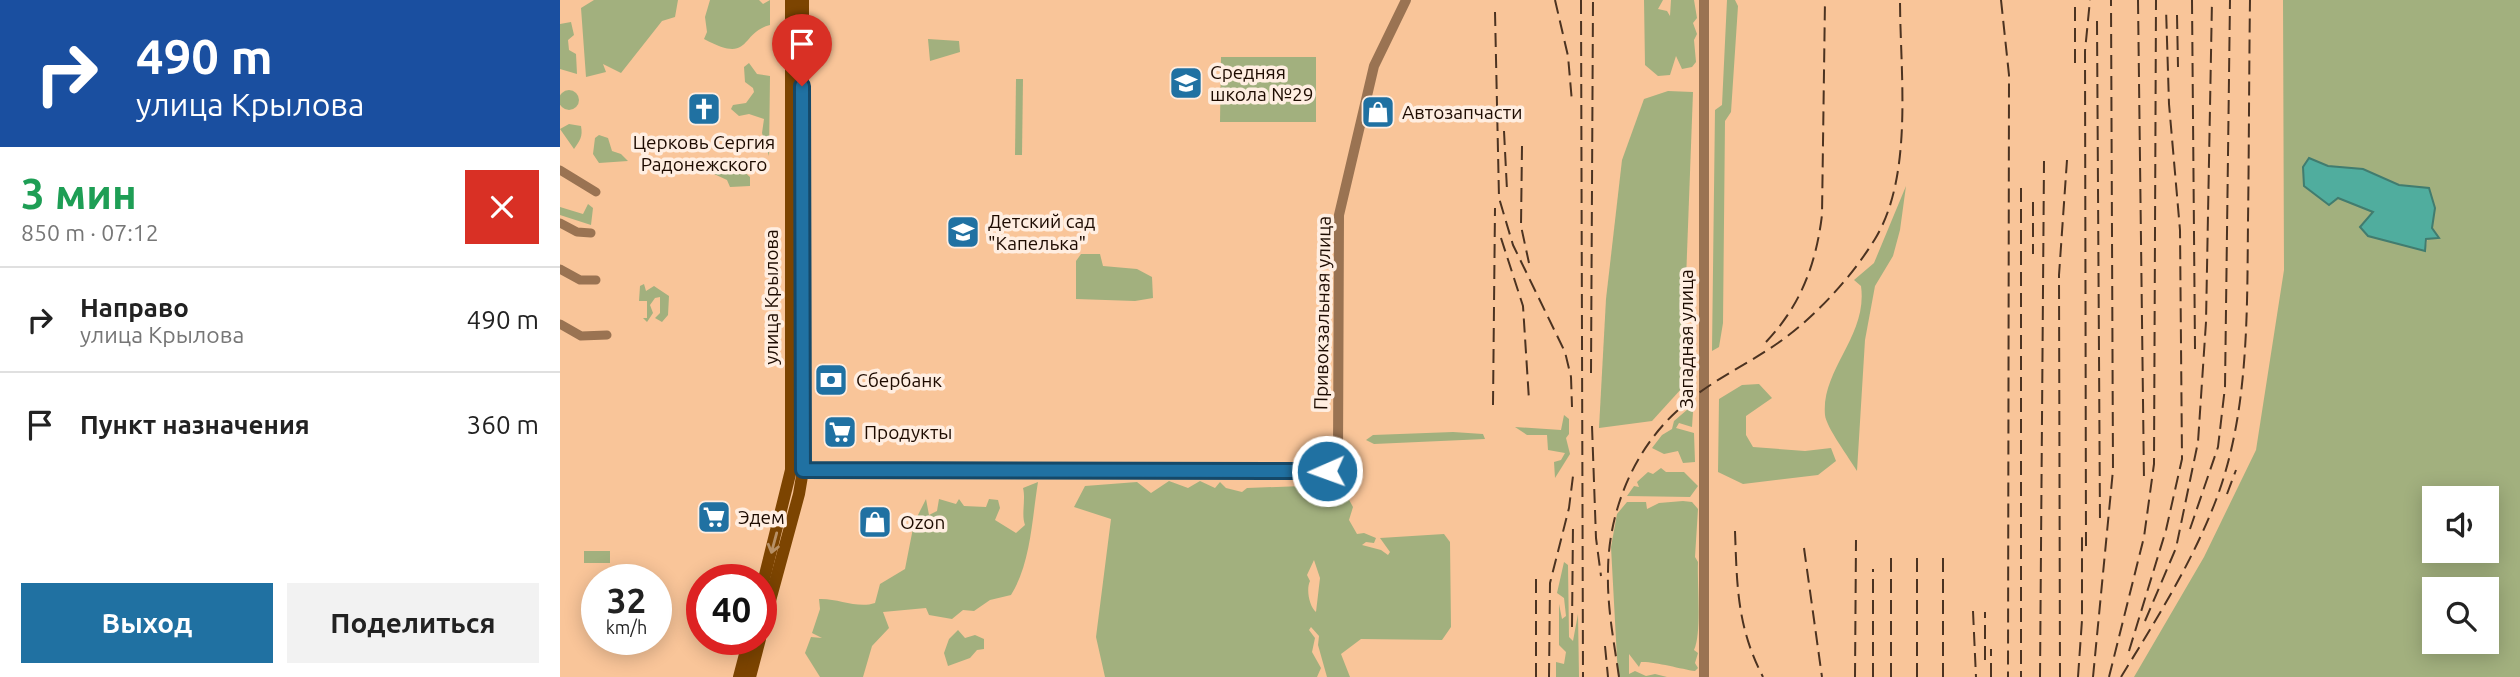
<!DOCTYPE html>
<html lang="ru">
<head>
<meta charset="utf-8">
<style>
	body { margin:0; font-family:Ubuntu,sans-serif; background:#f2f2f2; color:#222; height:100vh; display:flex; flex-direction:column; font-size:26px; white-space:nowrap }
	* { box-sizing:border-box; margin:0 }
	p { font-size:23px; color:#767676 }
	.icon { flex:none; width:38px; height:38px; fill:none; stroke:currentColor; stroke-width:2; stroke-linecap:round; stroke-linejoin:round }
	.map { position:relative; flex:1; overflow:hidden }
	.details { display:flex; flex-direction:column; background:#fff; width:560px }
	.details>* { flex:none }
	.banner { background:#1a4fa0; color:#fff; overflow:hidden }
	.buttons { position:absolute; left:1862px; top:486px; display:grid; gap:14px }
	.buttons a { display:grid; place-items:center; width:77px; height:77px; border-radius:0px; background:#fff; box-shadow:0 4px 18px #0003; font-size:35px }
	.speed { position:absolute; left:21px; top:564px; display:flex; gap:14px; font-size:35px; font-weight:700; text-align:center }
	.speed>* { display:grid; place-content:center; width:91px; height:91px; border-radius:50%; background:#fff; box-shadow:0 4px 18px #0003; line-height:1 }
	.speed small { font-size:18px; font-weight:400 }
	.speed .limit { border:10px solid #d22; background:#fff; color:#111 }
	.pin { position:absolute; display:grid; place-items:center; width:60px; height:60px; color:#fff; margin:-72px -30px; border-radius:50% 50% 50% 0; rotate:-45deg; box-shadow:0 0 7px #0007 }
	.pin .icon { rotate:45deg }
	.me { position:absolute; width:77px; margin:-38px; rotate:268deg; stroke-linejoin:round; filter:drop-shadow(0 0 5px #0008) }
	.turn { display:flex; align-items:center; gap:24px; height:147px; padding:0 21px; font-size:32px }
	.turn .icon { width:91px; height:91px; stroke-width:2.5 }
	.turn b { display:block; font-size:49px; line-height:60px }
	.round { display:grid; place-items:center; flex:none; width:74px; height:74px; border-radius:0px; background:#f2f2f2 }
	.headline { display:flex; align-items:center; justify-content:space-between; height:119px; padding:0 21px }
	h1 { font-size:42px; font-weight:700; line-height:52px; color:#1e9e55 }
	.cta { display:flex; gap:14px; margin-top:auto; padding:14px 21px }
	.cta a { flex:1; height:80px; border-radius:0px; background:#2071a2; color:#fff; font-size:28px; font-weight:700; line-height:80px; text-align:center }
	.cta a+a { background:#f2f2f2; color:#222 }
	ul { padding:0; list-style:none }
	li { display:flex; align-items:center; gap:21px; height:105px; padding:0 21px; border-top:2px solid #e0e0e0 }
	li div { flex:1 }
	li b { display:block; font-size:26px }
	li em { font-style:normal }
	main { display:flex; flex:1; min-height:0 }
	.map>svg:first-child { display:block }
</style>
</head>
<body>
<main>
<section class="details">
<div class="banner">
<div class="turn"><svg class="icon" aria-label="right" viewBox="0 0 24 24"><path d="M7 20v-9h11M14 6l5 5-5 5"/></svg><div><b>490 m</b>улица Крылова</div></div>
</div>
<div class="headline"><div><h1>3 мин</h1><p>850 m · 07:12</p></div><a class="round" style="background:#d93025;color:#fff"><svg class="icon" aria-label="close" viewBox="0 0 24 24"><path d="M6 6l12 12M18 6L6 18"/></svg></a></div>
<ul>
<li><svg class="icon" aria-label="right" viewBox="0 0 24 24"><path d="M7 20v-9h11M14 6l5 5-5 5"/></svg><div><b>Направо</b><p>улица Крылова</p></div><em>490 m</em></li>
<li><svg class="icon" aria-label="arrive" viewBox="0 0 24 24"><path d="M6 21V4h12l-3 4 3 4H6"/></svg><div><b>Пункт назначения</b></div><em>360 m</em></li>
</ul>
<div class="cta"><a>Выход</a><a>Поделиться</a></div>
</section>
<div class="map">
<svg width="1960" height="677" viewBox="0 0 1960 677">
	<rect width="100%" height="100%" fill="#f9c599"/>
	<!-- green -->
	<g fill="#a2b07e" fill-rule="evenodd">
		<path d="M34 0H118L115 17 102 21 61 73 43 64 46 72 26 77 21 8Z"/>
		<path d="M150 0H199L203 4 210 0V25C179 33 192 65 144 39L147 32 145 17Z"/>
		<path d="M1084 0H1103L1098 9 1107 11 1110 16 1111 0H1134L1137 18 1133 23 1137 34 1134 40 1136 62 1132 67 1122 69 1116 56 1110 75 1098 76 1085 65Z"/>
		<path d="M1167 0H1175L1178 6 1171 112 1165 121 1163 323 1159 347 1152 351 1155 110 1162 105Z"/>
		<path d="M1723 0H1960V677H1574L1644 557 1696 450 1724 270ZM1749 158 1768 166 1803 169 1839 185 1869 188 1875 208 1865 250 1814 212 1778 198ZM1874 499H1927V551H1874ZM1874 590H1927V642H1874Z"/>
		<path d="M11 22 14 35 8 40 9 50 16 54 17 74 0 69V24Z"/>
		<path d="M368 39 399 41 400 52 370 61Z"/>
		<path d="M661 57H756V122H660Z"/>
		<path d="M189 63 197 74 210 76 209 156 202 133 204 119 189 114 179 116 171 109 173 105 186 103 194 92 193 88 185 82 184 67Z"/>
		<path d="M456 79H463L462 155H455Z"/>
		<circle cx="9" cy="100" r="10"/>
		<path d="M1108 91 1133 92 1122 388 1092 421 1039 428 1046 299 1062 160 1084 99Z"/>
		<path d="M9 124 21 126C23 137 20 140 14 149L0 129Z"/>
		<path d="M39 135 48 138 52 151 61 154 68 161 39 163 33 154 35 138Z"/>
		<path d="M177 166 178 172 182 170 190 177V186L170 187 167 180 154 174 157 170Z"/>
		<path d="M1346 186 1340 230 1333 256 1315 286 1305 340 1297 471C1290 459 1266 427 1265 415 1261 369 1308 336 1301 286L1294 280 1314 263Z"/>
		<path d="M28 204 33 208 31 225 0 215V207L23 214Z"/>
		<path d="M521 254H540L543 266 577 269 592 277 593 298 575 301 516 299V261Z"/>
		<path d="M84 284 86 291 94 286 109 296 108 315 102 322 95 318 100 313V297L95 298 90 305 93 313 87 322 83 318H87V301H79L80 286Z"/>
		<path d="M1199 384 1212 398 1186 416V435L1193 447 1245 451 1271 448 1276 461 1258 475 1183 484 1158 472 1159 399 1182 385Z"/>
		<path d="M1128 409 1133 412 1132 427 1119 423 1116 428 1134 433 1135 462 1123 463 1118 451 1104 454 1092 448 1102 435 1112 429 1114 421Z"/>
		<path d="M1004 415 1009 419V434L1006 438 1010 454 995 478 994 462 1001 460 1005 453 988 450 987 435H967L955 427 1001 430Z"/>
		<path d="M893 432 923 434 925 439 814 444 806 440 813 435Z"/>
		<path d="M1101 468 1106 472H1124L1138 486 1130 497 1067 496 1074 486 1079 487 1077 482 1088 472 1093 474Z"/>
		<path d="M609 481 628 488 640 481 655 488 660 482 666 488 682 492 687 488 743 486 787 496 793 507 789 520 797 534 804 533 816 538 814 543 806 542 802 545 821 550 828 555 830 552 820 538 884 534 890 542 891 627 882 640 801 639 781 654 790 677H767L758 645 759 636 751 627 749 630 755 638 752 652 761 668 757 677H545L536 637 551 519 514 507 525 486 577 482 591 493ZM754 560 760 578 756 612C749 606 746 589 750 581L747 575Z"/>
		<path d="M478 482C472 518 471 563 451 595L430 600 414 611 403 610 392 619 369 615 366 608 323 612 329 628 312 646 303 677H260L245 653 251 637 262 638 252 633 260 609 259 599C278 598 297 609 315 603L320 584 345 569 354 523 366 499 369 515 377 511 379 499 396 504 399 499 404 506 426 507 429 499 438 500 440 508 435 520 456 533 465 525C461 514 466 500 463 488Z"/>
		<path d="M1123 501 1132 502 1138 509 1135 557 1138 562C1137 584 1142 633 1134 650L1138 653 1135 663 1138 668 1135 671C1121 669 1093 661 1081 662L1079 667 1069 654V674L1075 671 1086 676 1095 674 1107 677H1058L1051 547 1057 514 1067 502H1086L1087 509 1099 503Z"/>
		<rect x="24" y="551" width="26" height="12"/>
		<path d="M1004 562 1008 565 1009 637 1013 641 1018 614 1019 677H996V662L1004 664 1006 652 999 645V604L1002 619 1006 616 1004 598 997 593Z"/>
		<path d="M398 630 405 638 415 635 424 639V649L417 650 410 658 388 666 384 653 389 639Z"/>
	</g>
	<!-- water -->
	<path fill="#50ad9e" stroke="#417c6f" stroke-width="2" d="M1749 158 1768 166 1803 169 1839 185 1869 188 1875 208 1872 228 1879 238 1866 239 1865 251 1808 236 1800 227 1813 212 1778 198 1769 205 1744 186 1743 167Z"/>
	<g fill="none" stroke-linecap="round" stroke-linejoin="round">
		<!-- minor -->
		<g stroke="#9a7352" stroke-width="9">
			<path d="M0 170 36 192"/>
			<path d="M0 223 17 232 31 233"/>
			<path d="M0 269 20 280H36"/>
			<path d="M0 324 21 336 47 335"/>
		</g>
		<!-- tertiary -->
		<g stroke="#9a7352" stroke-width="10">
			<path d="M235 470 757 473 772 468 778 454 779 215 814 66 846 0"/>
			<path d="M1144 677V0"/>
		</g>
		<!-- secondary -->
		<g stroke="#7c4401" stroke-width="12">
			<path d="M201 591 231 470V0"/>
			<path d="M201 634 239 494 243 470V0"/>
			<path d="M179 677 189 639"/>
			<path d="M190 677 200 639"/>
		</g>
		<!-- rail -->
		<g stroke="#4c3321" stroke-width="2" stroke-dasharray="14 7" stroke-linecap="butt">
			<path d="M995 0 1008 56 1012 102"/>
			<path d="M1021 0 1023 677"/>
			<path d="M1441 0 1449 75 1448 677"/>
			<path d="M1578 0 1584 481"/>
			<path d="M1632 0 1635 349"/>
			<path d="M935 12 939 198 953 245 1005 352 1011 377 1012 407"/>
			<path d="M1617 15 1618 67"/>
			<path d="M1537 21 1540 522"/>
			<path d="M1515 63V0"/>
			<path d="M944 131 947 190"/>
			<path d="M962 146 961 226 969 263"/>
			<path d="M1461 188V677"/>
			<path d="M1473 202V254"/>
			<path d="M941 238 963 306 969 400"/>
			<path d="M1206 342C1241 305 1256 264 1262 215L1265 0"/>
			<path d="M1031 373 1033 0"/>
			<path d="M933 405 935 208"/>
			<path d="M1032 426 1036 538 1041 576"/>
			<path d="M1667 494 1676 470"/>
			<path d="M1630 529 1658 447 1665 387 1670 0"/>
			<path d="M1175 531C1177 586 1177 627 1203 677"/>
			<path d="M1526 546 1525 51 1530 0"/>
			<path d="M1244 548 1262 677"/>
			<path d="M1413 611 1416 677"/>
			<path d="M1585 621 1616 548 1638 442 1646 322 1652 0"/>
			<path d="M1012 627 1013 525"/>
			<path d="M1045 646 1048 677"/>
			<path d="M1569 651 1606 530 1622 459 1620 230 1609 104 1606 8"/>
			<path d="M1425 660V612"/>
			<path d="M976 677V578"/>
			<path d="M989 677 990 583 1009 508 1013 476"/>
			<path d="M1059 677C1054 642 1047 607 1048 572 1048 513 1073 451 1117 411 1146 383 1185 366 1218 343 1255 317 1291 278 1315 239 1354 175 1340 72 1340 0"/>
			<path d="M1295 677 1296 540"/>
			<path d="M1313 677V569"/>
			<path d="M1331 677V553"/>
			<path d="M1357 677V553"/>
			<path d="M1383 677V553"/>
			<path d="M1431 677V649"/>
			<path d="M1480 677 1484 161"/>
			<path d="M1500 677 1499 275 1507 160"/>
			<path d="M1518 677 1522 620V537"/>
			<path d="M1533 677 1553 470 1551 0"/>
			<path d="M1549 677 1584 537 1594 464 1596 0"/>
			<path d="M1561 677C1596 620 1632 563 1656 500 1689 413 1687 314 1688 222 1689 148 1689 74 1690 0"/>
		</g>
	</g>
	<!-- one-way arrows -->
	<defs><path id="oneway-shaft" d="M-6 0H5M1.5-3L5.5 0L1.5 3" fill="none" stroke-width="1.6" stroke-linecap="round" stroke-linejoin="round" transform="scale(1.75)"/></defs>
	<use stroke="#b79066" href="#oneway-shaft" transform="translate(214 543) rotate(105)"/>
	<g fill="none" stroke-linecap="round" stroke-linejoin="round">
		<defs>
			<path id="route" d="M242 86 243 470 767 471"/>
		</defs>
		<!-- route casing -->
		<use href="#route" stroke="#154969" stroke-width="18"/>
		<!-- route -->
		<use href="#route" stroke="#2071a2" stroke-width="12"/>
	</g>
	<!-- icons -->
	<defs>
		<symbol id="school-square" viewBox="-11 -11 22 22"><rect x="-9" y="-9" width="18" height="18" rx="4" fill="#2071a2" stroke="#ffeee1"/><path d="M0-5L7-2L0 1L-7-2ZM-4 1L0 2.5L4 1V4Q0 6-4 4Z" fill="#fff"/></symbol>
		<symbol id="church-square" viewBox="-11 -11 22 22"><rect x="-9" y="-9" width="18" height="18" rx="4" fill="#2071a2" stroke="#ffeee1"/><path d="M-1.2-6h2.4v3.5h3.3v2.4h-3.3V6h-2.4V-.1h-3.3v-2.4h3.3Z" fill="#fff"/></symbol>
		<symbol id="shop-square" viewBox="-11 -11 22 22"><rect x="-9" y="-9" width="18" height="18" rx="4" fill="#2071a2" stroke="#ffeee1"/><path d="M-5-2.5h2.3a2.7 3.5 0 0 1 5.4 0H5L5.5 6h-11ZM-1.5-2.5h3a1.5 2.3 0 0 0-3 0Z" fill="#fff"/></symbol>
		<symbol id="bank-square" viewBox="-11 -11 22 22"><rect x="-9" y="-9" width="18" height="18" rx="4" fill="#2071a2" stroke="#ffeee1"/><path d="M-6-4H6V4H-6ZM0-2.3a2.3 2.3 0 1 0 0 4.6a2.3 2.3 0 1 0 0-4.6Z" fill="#fff"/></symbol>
		<symbol id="supermarket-square" viewBox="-11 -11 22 22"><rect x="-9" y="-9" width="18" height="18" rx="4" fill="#2071a2" stroke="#ffeee1"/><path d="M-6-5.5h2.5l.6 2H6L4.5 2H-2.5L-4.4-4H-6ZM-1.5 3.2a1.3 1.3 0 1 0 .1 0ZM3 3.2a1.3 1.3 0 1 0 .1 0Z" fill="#fff"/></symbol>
	</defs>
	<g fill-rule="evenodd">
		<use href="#school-square" x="607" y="64" width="38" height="38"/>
		<use href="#church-square" x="125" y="90" width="38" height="38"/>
		<use href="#shop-square" x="799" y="93" width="38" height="38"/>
		<use href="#school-square" x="384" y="213" width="38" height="38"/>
		<use href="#bank-square" x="252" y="361" width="38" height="38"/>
		<use href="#supermarket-square" x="261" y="413" width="38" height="38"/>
		<use href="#supermarket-square" x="135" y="498" width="38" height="38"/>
		<use href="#shop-square" x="296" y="503" width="38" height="38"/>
	</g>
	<g text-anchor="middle" stroke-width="7" stroke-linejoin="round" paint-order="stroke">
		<!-- poi labels -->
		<g font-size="19" fill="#1d0b00" stroke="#ffeee1" text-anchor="start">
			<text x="650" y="79">Средняя<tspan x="650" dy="22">школа №29</tspan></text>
			<text x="842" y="119">Автозапчасти</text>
			<text x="144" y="149" text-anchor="middle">Церковь Сергия<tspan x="144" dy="22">Радонежского</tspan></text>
			<text x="428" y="228">Детский сад<tspan x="428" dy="22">"Капелька"</tspan></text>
			<text x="296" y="387">Сбербанк</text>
			<text x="304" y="439">Продукты</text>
			<text x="178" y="524">Эдем</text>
			<text x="340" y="529">Ozon</text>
		</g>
		<!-- street labels -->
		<g font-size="19" fill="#1d0b00" stroke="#ffeee1">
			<text transform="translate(211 297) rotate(-90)" y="7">улица Крылова</text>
			<text transform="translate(762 313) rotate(-89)" y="7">Привокзальная улица</text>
			<text transform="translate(1126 339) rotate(-90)" y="7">Западная улица</text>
		</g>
	</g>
</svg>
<div class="buttons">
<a><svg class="icon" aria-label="sound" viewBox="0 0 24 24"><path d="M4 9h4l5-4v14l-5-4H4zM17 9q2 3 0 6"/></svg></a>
<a><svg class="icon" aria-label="search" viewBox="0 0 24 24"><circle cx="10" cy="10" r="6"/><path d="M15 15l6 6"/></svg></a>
</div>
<div class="speed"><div>32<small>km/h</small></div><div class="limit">40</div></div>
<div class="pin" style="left:242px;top:86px;background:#d93025"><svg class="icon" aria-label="arrive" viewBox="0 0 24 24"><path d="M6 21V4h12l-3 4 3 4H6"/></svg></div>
<svg class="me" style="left:767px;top:471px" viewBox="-20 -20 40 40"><circle r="17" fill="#2071a2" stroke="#fff" stroke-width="3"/><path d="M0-11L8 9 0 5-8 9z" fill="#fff"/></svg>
</div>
</main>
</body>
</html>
